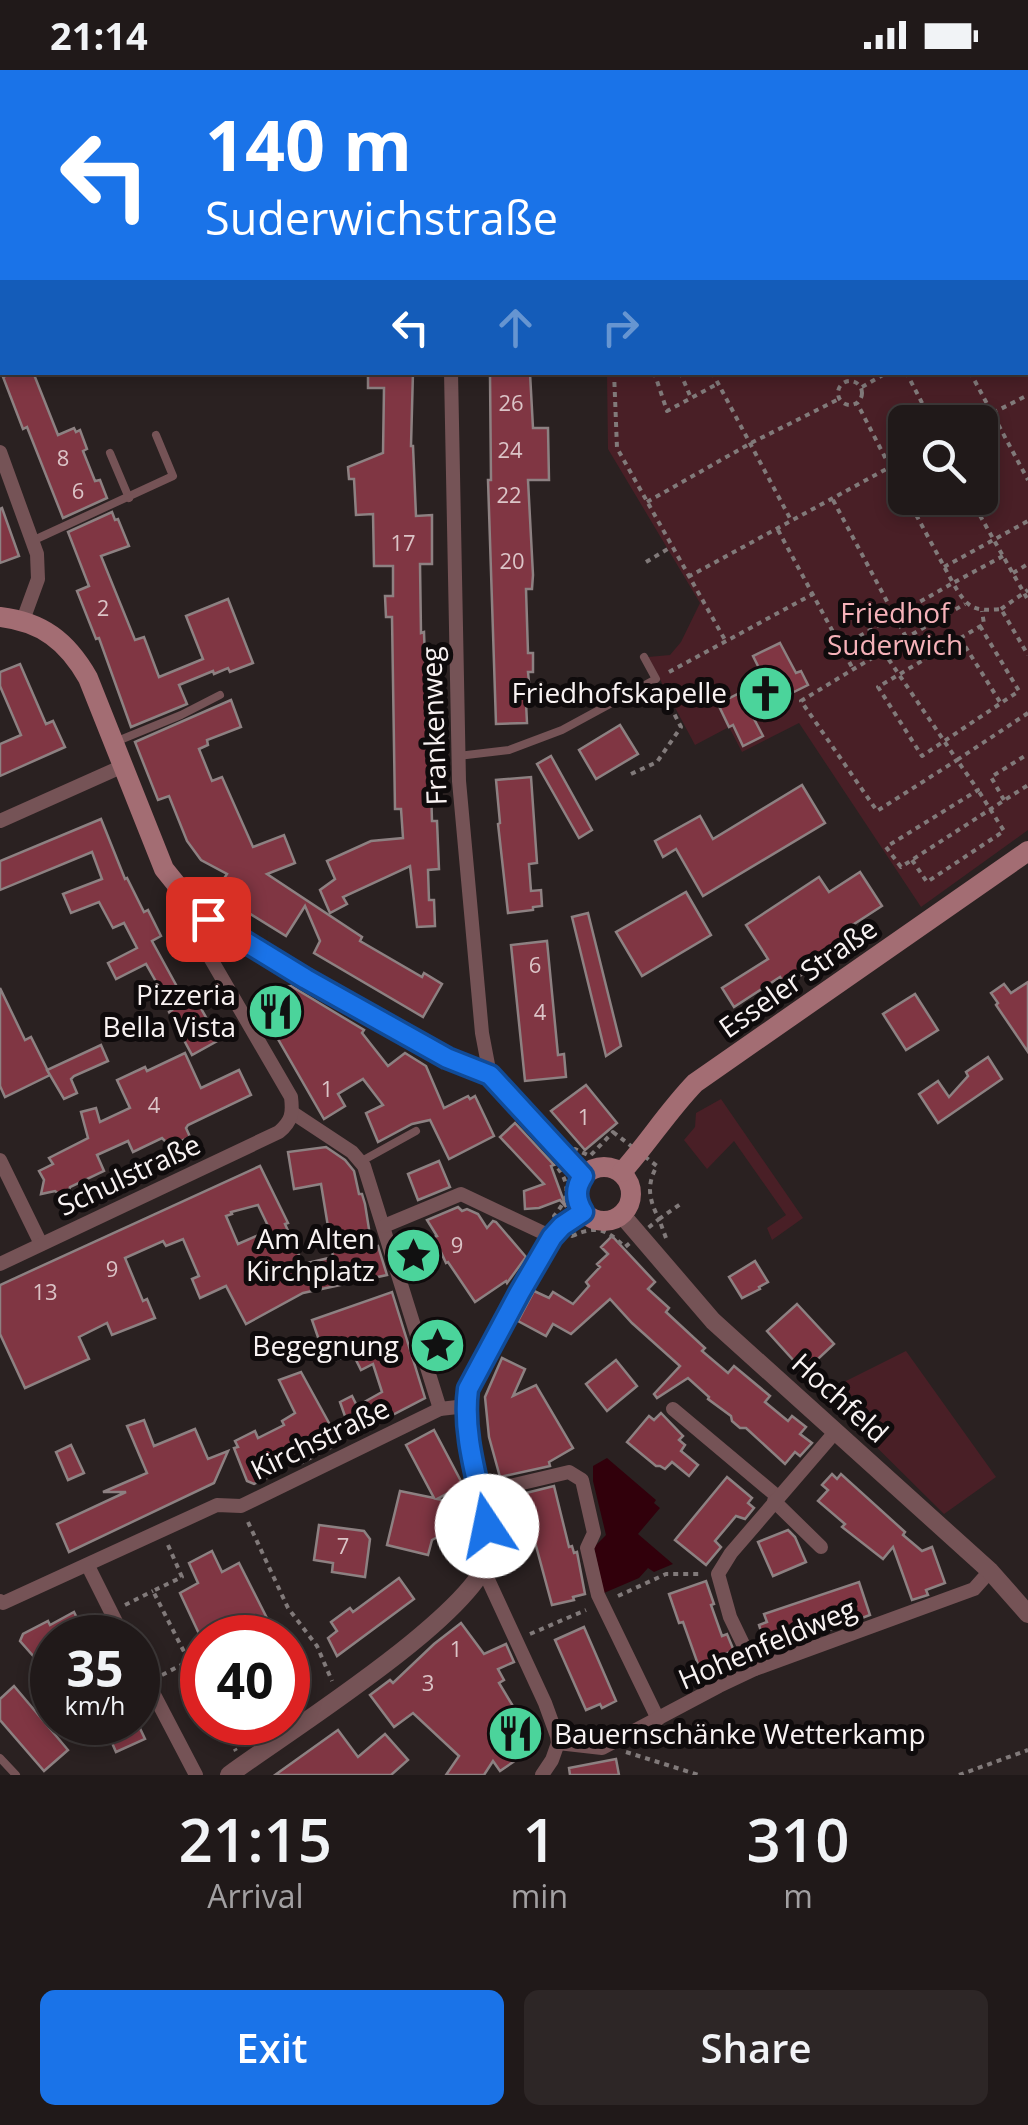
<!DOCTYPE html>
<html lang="en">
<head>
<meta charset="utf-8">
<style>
	body { margin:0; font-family:"Open Sans",sans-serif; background:#2d2626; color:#f1f3f6; height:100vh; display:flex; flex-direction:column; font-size:38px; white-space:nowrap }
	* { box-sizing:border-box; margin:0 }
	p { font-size:32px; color:#a2a0a2 }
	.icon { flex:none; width:55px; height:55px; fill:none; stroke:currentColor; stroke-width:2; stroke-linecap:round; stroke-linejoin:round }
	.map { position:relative; height:1705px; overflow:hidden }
	.sheet { display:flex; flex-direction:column; background:#201919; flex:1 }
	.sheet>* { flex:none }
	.top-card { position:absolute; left:0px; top:0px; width:1030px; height:305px; box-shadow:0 5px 15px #0003,0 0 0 2px #3d3838; background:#1a73e8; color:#fff; overflow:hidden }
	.fabs { position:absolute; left:888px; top:335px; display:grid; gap:20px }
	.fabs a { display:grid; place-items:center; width:110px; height:110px; border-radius:15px; background:#201919; box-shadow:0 5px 15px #0003,0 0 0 2px #3d3838; font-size:50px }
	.speed { position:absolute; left:30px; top:1545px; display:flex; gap:20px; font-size:50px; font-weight:700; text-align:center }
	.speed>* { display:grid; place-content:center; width:130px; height:130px; border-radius:50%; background:#201919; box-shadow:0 5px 15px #0003,0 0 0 2px #3d3838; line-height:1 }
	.speed small { font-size:25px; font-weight:400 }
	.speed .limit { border:15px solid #d22; background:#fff; color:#111 }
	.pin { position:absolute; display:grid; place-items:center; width:85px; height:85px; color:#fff; margin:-42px; border-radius:20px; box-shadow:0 5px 15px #0006 }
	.me { position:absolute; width:110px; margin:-55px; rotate:349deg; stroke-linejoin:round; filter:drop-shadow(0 0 8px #0008) }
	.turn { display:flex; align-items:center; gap:35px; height:210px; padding:0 40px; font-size:45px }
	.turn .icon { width:130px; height:130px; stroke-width:2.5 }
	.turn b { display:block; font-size:70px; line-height:85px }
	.lanes { display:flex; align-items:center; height:95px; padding:0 40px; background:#0003; justify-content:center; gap:50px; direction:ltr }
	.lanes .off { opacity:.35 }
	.eta { display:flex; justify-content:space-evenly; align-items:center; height:170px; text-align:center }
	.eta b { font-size:60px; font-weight:600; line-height:70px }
	.primary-button { display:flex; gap:20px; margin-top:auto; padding:20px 40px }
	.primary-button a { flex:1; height:115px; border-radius:15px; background:#1a73e8; color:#fff; font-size:40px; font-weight:600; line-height:115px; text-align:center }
	.primary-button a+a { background:#2d2626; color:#f1f3f6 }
	.status { display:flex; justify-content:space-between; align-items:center; height:70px; padding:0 50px; background:#201919; direction:ltr }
	.status svg { height:28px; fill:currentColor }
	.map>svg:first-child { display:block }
</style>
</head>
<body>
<div class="status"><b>21:14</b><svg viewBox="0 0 49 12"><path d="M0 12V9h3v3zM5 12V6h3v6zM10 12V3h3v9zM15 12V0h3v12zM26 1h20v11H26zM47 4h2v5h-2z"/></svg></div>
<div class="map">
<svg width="1028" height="1705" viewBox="0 0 1028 1705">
	<rect width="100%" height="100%" fill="#2a2121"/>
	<!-- green -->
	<g fill="#491f26" fill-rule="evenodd">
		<path d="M1028 254V760L921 837 799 653 742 682 729 657 695 675 648 587 670 585 681 572 700 533 608 379 607 303 1028 302ZM905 352H980V428H905Z"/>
		<path d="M721 1029 803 1148 772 1170 767 1158 786 1145 734 1071 707 1099 684 1070 695 1057 696 1043Z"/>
		<path d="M906 1281 996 1407 944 1444 822 1323Z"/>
	</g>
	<!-- water -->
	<path fill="#31000b" d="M607 1388 656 1430 654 1433 660 1438 638 1464 673 1494 654 1502 648 1498 639 1508 604 1523 594 1477 606 1465 593 1411V1396Z"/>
	<!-- building -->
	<g fill="#803643" stroke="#8d8182" stroke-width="2.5" fill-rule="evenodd">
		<path d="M14 302H33L58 365 74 358 76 362 80 360 87 379 83 381 95 411 100 410 107 428 63 448 27 357 23 359 3 307Z"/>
		<path d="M368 302H413L411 376H413L416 446 432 445V494H420L421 563 424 562 426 619 428 618 432 751H437L439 799 428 800 429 830H434L435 856 417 857 410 796 343 827 347 834 330 843 320 820 335 809 327 791 371 771 403 768 401 739H395L392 547H386L385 526H393V496H374L373 444 356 445 354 409H349L348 397 383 383 384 318H368Z"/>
		<path d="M507 302 530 303 533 358H548L549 410H528L533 505 532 519H526L528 583H533V602H528L529 612H525L527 653 496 654 488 410H491L490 305H505Z"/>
		<path d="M2 438 19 486 0 493V439Z"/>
		<path d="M112 442 115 450 118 449 129 476 101 486 135 570 144 567 159 607 203 589 186 546 228 529 253 593 230 602 228 598 214 604 213 601 179 615 187 634 131 657 99 568 96 569 77 521 89 516 68 462Z"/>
		<path d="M780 573 796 603 801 601 808 615 751 643 763 666 743 676 733 655 729 657 718 634 765 610 753 586Z"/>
		<path d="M20 594 46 654 53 651 65 677 0 706V674L21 665 0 616V602Z"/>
		<path d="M231 630 241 657 207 670 208 675 199 679 212 711 222 707 253 777 284 765 295 793 267 804 362 867 360 871 422 907 424 903 442 914 423 947 314 883 320 871 305 836 286 866 215 822 227 804 201 790 187 771 169 726 158 730 135 672Z"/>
		<path d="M620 655 638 684 596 709 579 680Z"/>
		<path d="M551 686 592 760 579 768 537 694Z"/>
		<path d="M531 707 537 793 529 794 531 821 541 820 542 836 533 837V840L508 843 498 754 500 753 496 710Z"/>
		<path d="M802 715 825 753 703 826 676 779 663 787 655 771 700 746 713 769Z"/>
		<path d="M101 749 125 809 127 808 144 842 148 840 161 866 152 871 186 933 195 928 219 970 192 985 169 942 172 940 146 894 116 909 108 893 137 878 124 853 113 858 99 832 71 843 63 824 102 809 92 782 0 820V791Z"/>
		<path d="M860 802 882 836 848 858 853 866 805 898 808 901 785 915 780 907 734 937 722 918 768 889 746 855 819 807 829 822Z"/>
		<path d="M686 822 711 865 642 906 616 862Z"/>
		<path d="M588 843 621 976 606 986 572 847Z"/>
		<path d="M547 871 558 985 564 984 566 1007 525 1011 511 875Z"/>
		<path d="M1028 912V982L996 935 998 933 991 923 1004 914 1011 923Z"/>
		<path d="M291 916 364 960 362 963 388 996 405 983 426 996 444 1038 468 1026 470 1029 475 1026 494 1066 449 1089 430 1050 412 1054 378 1072 366 1043 383 1035 363 1009 338 1024 345 1036 324 1049 263 943 266 936 282 918Z"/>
		<path d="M0 918 25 970 31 967 50 1005 5 1027 0 1016Z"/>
		<path d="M915 924 938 960 906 980 883 944Z"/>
		<path d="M101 975 108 991 74 1006 71 1009 77 1023 64 1029 47 1000Z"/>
		<path d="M185 983 201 1018 239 1000 251 1025 188 1055 186 1058 190 1067 175 1074 167 1073 162 1068 133 1082 128 1071 97 1085 104 1101 70 1117 67 1130 55 1121 41 1124 44 1110 39 1101 53 1094 49 1088 88 1068 81 1042 96 1038 100 1052 130 1038 117 1010 145 997 147 1001Z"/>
		<path d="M988 987 1002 1009 938 1053 919 1024 938 1011 949 1027 968 1006 966 1002Z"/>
		<path d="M586 1015 617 1053 585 1080 551 1041Z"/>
		<path d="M515 1053 554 1095 551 1096 566 1137 560 1130 539 1138 525 1139 524 1121 544 1114 500 1067Z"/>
		<path d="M326 1077 345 1090 354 1101 359 1124H362L365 1134 372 1178 378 1176 387 1205 303 1223 246 1254 226 1216 200 1228 192 1209 199 1206 183 1169 166 1176 163 1171 125 1188 143 1231 147 1229 155 1248 112 1265 107 1253 79 1267 89 1289 25 1318 0 1264V1215L260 1096 288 1153 285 1154 303 1194 333 1187 321 1114 294 1119 288 1082ZM258 1135 270 1160 238 1174 226 1146 232 1144 231 1142Z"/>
		<path d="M439 1091 450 1117 418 1130 408 1104Z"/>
		<path d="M458 1137 462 1141 467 1139 478 1144 487 1158 493 1151 496 1152 526 1187 507 1213 506 1211 475 1232 448 1192 446 1193 434 1167 437 1166 427 1150Z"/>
		<path d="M612 1166 655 1212 648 1219 669 1238 666 1242 705 1278 702 1281 728 1303 734 1296 770 1326 765 1332 788 1351 792 1346 806 1357 800 1364 812 1373 800 1386 795 1382 785 1394 746 1358H740L732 1351 731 1346 708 1329 709 1327 688 1308 657 1328 654 1324 680 1296 632 1253 610 1229 571 1264 553 1254 546 1266 518 1251 534 1221 549 1228 553 1222 573 1234 589 1216 586 1212 600 1197 597 1194 608 1184 601 1177Z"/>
		<path d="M755 1191 768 1212 759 1217 760 1219 742 1228 729 1207Z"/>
		<path d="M392 1222 425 1328 352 1366 340 1332 352 1326 357 1336 382 1322 373 1294 361 1300 353 1284 327 1293 312 1250Z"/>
		<path d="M797 1234 834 1274 804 1302 767 1261Z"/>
		<path d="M502 1288 525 1299 513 1326 536 1315 573 1378 549 1392 550 1396 500 1407 489 1367 485 1327Z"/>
		<path d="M616 1290 637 1316 607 1341 586 1314Z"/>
		<path d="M301 1302 340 1373 302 1393 294 1376 267 1392 269 1407 254 1414 247 1411 234 1378 238 1377 235 1371 255 1361 258 1368 284 1355 282 1351 295 1343 279 1310Z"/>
		<path d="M661 1343 683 1366 679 1370 685 1375 681 1381 698 1395 689 1406 672 1392 665 1399 660 1396H656L627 1372 649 1346 654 1350Z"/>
		<path d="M144 1350 154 1376 195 1359 208 1389 228 1381 214 1413 69 1482 57 1454 126 1422H103L147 1403 127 1356Z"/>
		<path d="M434 1360 463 1415 437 1429 447 1431 460 1455 432 1470 428 1485 387 1475 400 1421 434 1428 406 1375Z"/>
		<path d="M71 1375 84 1403 68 1410 56 1382Z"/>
		<path d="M832 1404 837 1409 841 1404 905 1462 903 1465 922 1481 932 1477 945 1513 926 1520 928 1525 912 1530 893 1477 883 1489 842 1457 845 1454 818 1431 828 1420 822 1415Z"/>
		<path d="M727 1407 752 1428 748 1433 754 1438 745 1449 736 1446 715 1471 721 1477 706 1495 675 1470Z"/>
		<path d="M554 1416 569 1477 572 1476 574 1483 577 1482 585 1524 573 1527 574 1530 552 1535 522 1424Z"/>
		<path d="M319 1455 364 1461 370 1469 365 1507 332 1502 333 1493 314 1490Z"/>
		<path d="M788 1460 795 1467 806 1492 773 1506 758 1472Z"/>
		<path d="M212 1481 222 1502 239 1493 277 1568H201L180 1523 198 1513 189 1493Z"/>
		<path d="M399 1508 414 1529 337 1586 328 1568 337 1561 331 1552 350 1538 353 1542Z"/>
		<path d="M706 1511 714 1534 711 1535 722 1566 727 1564 734 1581 727 1583 729 1589 700 1600 683 1552 679 1553 669 1524Z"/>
		<path d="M859 1512 870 1545 776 1580 775 1577 767 1580 759 1555 767 1552 764 1544Z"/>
		<path d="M74 1542 87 1568H52V1590L42 1596 20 1571 23 1564 48 1551 50 1555Z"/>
		<path d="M461 1553 484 1584 506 1574 514 1592 498 1599 504 1610 499 1613 537 1676 500 1701 493 1691 484 1705H446L459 1686 413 1643 394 1657 370 1625 390 1610 393 1613 434 1574Z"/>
		<path d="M584 1557 616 1631 602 1638 600 1634 586 1640 555 1570Z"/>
		<path d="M14 1616 68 1680 44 1701 0 1650V1629Z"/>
		<path d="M103 1652H137L145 1669 116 1682Z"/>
		<path d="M338 1660 358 1687 385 1664 408 1690 391 1705H275Z"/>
		<path d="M616 1689 619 1705H570L569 1698Z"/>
	</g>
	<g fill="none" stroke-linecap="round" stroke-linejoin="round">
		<!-- path -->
		<g stroke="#817a7a" stroke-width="4" stroke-dasharray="5 5" stroke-linecap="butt">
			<path d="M738 0 740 2"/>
			<path d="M810 0 812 2"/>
			<path d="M909 0 911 2"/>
			<path d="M617 2V0"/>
			<path d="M770 2 773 0"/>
			<path d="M803 2 805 0"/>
			<path d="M892 2 895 0"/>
			<path d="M1028 288V289"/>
			<path d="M614 302 617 378 725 570"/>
			<path d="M654 302 667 341 717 314"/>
			<path d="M680 302 691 328"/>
			<path d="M712 302 792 452"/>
			<path d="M906 302 932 352"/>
			<path d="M970 302 1028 410"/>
			<circle cx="850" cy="323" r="12"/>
			<path d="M862 317 888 302"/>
			<path d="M975 352 1028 325"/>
			<path d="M905 390 890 397 905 425"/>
			<path d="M970 428 1028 530"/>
			<path d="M833 430 906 567"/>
			<path d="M647 432 751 373 839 329"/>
			<path d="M916 445 947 428"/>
			<path d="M778 460 853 599"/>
			<path d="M1003 486 953 513C967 537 972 542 1001 539L1028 585"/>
			<path d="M646 492 671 477"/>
			<path d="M944 497 1028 451"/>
			<path d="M1013 503 1028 494"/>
			<path d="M688 507 890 397 857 333"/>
			<path d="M1001 539 1028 520"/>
			<path d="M980 556 1019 621 922 686 878 617 984 554 982 541"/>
			<path d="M960 568 1000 632"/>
			<path d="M842 576 953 513 907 428"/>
			<path d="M883 581 957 690 877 741 801 631C855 598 910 565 965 534"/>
			<path d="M669 602 813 524"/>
			<path d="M1028 643 957 690 978 720 886 777 901 797 1028 715"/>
			<path d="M631 704 657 692 681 657 661 618"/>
			<path d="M1004 730 991 707 1028 684"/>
			<path d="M912 790 927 812 1004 761 978 720"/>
			<path d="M613 1062 657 1096C646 1115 649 1130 659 1149L625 1177C606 1159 597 1155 572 1166L554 1146C568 1129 572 1116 557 1097L575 1079 590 1086Z"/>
			<path d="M666 1168 659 1149 682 1133"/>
			<path d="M248 1452 288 1538 317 1576 332 1611"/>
			<path d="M168 1475 182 1507 153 1521 202 1617"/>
			<path d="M618 1526 666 1504H703"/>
			<path d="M125 1535 153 1521"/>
			<path d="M530 1564 586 1540"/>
			<path d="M162 1605 189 1591"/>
			<path d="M221 1652 236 1681"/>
			<path d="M626 1682 699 1705"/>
			<path d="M959 1705 1028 1680"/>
		</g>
		<!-- service -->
		<g stroke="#755356" stroke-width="8">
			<path d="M110 383 129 428"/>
			<path d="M32 471 173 406 156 365"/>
			<path d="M115 672 181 645 220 625"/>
			<path d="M458 686 509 680 562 660 656 609 644 587"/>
			<path d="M360 1092 416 1061"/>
			<path d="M0 1688 16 1705"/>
		</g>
		<!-- minor -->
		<g stroke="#755356" stroke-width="14">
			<path d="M171 0V2"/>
			<path d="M461 2V0"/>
			<path d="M0 257 2 256"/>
			<path d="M451 302 459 711 482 963 490 1005"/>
			<path d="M0 382 37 484 38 509 23 550"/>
			<path d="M0 751 123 696"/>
			<path d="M293 1043 352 1082 364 1096 440 1339"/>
			<path d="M0 1090 41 1174"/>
			<path d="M384 1156 461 1124 552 1167"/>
			<path d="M0 1194 279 1062C292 1051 293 1043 291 1027L208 884V849"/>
			<path d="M673 1339 778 1427"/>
			<path d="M480 1423 569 1402 582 1410 594 1463 587 1478 598 1525 658 1649"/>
			<path d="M774 1431 821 1477"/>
			<path d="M88 1496 124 1568"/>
			<path d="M484 1501 545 1633 557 1666 558 1673 552 1690 542 1705"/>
			<path d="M0 1531 3 1533 217 1435 241 1436 440 1339 466 1336"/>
			<path d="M138 1594 196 1705"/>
			<path d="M755 1599 730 1547 718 1504 731 1483 836 1361"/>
			<path d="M558 1673 602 1678 719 1616 755 1599 974 1519 990 1501"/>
		</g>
		<!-- tertiary -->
		<g stroke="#755356" stroke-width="18">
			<path d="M622 1145 713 1251 990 1501 1028 1544"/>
			<path d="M229 1705C279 1667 490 1537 491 1477 491 1466 486 1451 484 1440 476 1400 463 1360 468 1319L519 1222 552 1167 562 1156 583 1141"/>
		</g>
		<!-- secondary -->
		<g stroke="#a36d73" stroke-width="20">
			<path d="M0 547C42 552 67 571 88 608L164 799 193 835 208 849 306 909 447 988 490 1005 583 1106"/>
			<circle cx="604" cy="1124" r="27"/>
			<path d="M622 1102C648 1073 668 1041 695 1013L1028 781"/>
		</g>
	</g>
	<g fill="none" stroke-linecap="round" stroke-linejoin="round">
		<defs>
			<path id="route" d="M208 849 306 909 447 988 490 1005 583 1106C575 1118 575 1129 583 1142L562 1156 552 1167 520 1222 468 1319C462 1364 478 1411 487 1456"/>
		</defs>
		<!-- route casing -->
		<use href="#route" stroke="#114b97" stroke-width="25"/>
		<!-- route -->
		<use href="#route" stroke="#1a73e8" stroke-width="18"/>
	</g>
	<!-- icons -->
	<defs>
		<symbol id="church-disc" viewBox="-11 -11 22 22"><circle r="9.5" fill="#4bd49b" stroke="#0f0b0c"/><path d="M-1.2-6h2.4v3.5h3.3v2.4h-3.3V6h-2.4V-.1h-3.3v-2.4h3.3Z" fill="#111"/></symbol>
		<symbol id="restaurant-disc" viewBox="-11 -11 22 22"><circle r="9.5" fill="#4bd49b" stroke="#0f0b0c"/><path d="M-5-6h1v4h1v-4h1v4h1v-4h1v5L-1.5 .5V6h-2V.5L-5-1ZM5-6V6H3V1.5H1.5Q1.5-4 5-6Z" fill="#111"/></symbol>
		<symbol id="sight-disc" viewBox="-11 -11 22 22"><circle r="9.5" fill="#4bd49b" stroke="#0f0b0c"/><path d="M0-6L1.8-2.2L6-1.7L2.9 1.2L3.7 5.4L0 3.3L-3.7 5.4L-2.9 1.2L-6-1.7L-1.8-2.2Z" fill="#111"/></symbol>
	</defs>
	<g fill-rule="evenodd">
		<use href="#church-disc" x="734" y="592" width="63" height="63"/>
		<use href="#restaurant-disc" x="244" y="910" width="63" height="63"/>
		<use href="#sight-disc" x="382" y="1154" width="63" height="63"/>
		<use href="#sight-disc" x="406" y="1244" width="63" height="63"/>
		<use href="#restaurant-disc" x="484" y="1632" width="63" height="63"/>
	</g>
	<g text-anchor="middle" stroke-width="10" stroke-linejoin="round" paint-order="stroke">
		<!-- number labels -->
		<g font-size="22" fill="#dbc4c7">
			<text x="511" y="341">26</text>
			<text x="510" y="388">24</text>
			<text x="63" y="396">8</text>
			<text x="78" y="429">6</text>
			<text x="509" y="433">22</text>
			<text x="403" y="481">17</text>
			<text x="512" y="499">20</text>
			<text x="103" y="546">2</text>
			<text x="535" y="903">6</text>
			<text x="540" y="950">4</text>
			<text x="327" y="1027">1</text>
			<text x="154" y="1043">4</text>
			<text x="584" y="1055">1</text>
			<text x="457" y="1183">9</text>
			<text x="112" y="1207">9</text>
			<text x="45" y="1230">13</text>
			<text x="343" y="1484">7</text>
			<text x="456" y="1587">1</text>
			<text x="428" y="1621">3</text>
		</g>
		<!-- park labels -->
		<g font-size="28" fill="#f6b2b9" stroke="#0f0b0c">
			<text x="895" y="553">Friedhof<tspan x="895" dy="32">Suderwich</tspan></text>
		</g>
		<!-- poi labels -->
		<g font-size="28" fill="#f9f3f3" stroke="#0f0b0c" text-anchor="end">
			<text x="727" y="633">Friedhofskapelle</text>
			<text x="236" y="935">Pizzeria<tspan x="236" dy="32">Bella Vista</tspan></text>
			<text x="375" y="1179">Am Alten<tspan x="375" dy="32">Kirchplatz</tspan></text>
			<text x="399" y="1286">Begegnung</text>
			<text x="554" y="1674" text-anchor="start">Bauernschänke Wetterkamp</text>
		</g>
		<!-- street labels -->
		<g font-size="28" fill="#f9f3f3" stroke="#0f0b0c">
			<text transform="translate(434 656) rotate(-92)" y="10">Frankenweg</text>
			<text transform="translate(798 908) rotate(-35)" y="10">Esseler Straße</text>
			<text transform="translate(129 1105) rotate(-25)" y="10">Schulstraße</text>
			<text transform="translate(840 1328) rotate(42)" y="10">Hochfeld</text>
			<text transform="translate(320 1369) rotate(-26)" y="10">Kirchstraße</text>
			<text transform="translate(767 1574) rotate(-23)" y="10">Hohenfeldweg</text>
		</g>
	</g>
</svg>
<div class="fabs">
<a><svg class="icon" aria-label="search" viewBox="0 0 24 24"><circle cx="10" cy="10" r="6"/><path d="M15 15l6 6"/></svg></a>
</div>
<div class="speed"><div>35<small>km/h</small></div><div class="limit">40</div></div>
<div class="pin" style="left:208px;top:849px;background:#d93025"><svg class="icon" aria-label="arrive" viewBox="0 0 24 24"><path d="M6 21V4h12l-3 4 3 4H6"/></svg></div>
<svg class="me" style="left:487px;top:1456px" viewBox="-20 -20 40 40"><circle r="19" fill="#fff"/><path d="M0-13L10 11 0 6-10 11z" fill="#1a73e8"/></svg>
<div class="top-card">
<div class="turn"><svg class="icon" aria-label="left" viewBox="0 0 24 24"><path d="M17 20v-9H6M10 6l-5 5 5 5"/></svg><div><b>140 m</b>Suderwichstraße</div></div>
<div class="lanes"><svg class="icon" aria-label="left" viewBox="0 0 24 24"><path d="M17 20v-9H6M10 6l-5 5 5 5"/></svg><svg class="icon off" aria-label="ahead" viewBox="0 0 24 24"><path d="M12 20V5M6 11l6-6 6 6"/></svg><svg class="icon off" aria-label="right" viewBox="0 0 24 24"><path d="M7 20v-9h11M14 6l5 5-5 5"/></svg></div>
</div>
</div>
<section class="sheet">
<div class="eta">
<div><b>21:15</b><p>Arrival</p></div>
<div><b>1</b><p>min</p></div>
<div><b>310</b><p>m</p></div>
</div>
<div class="primary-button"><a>Exit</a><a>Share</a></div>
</section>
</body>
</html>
